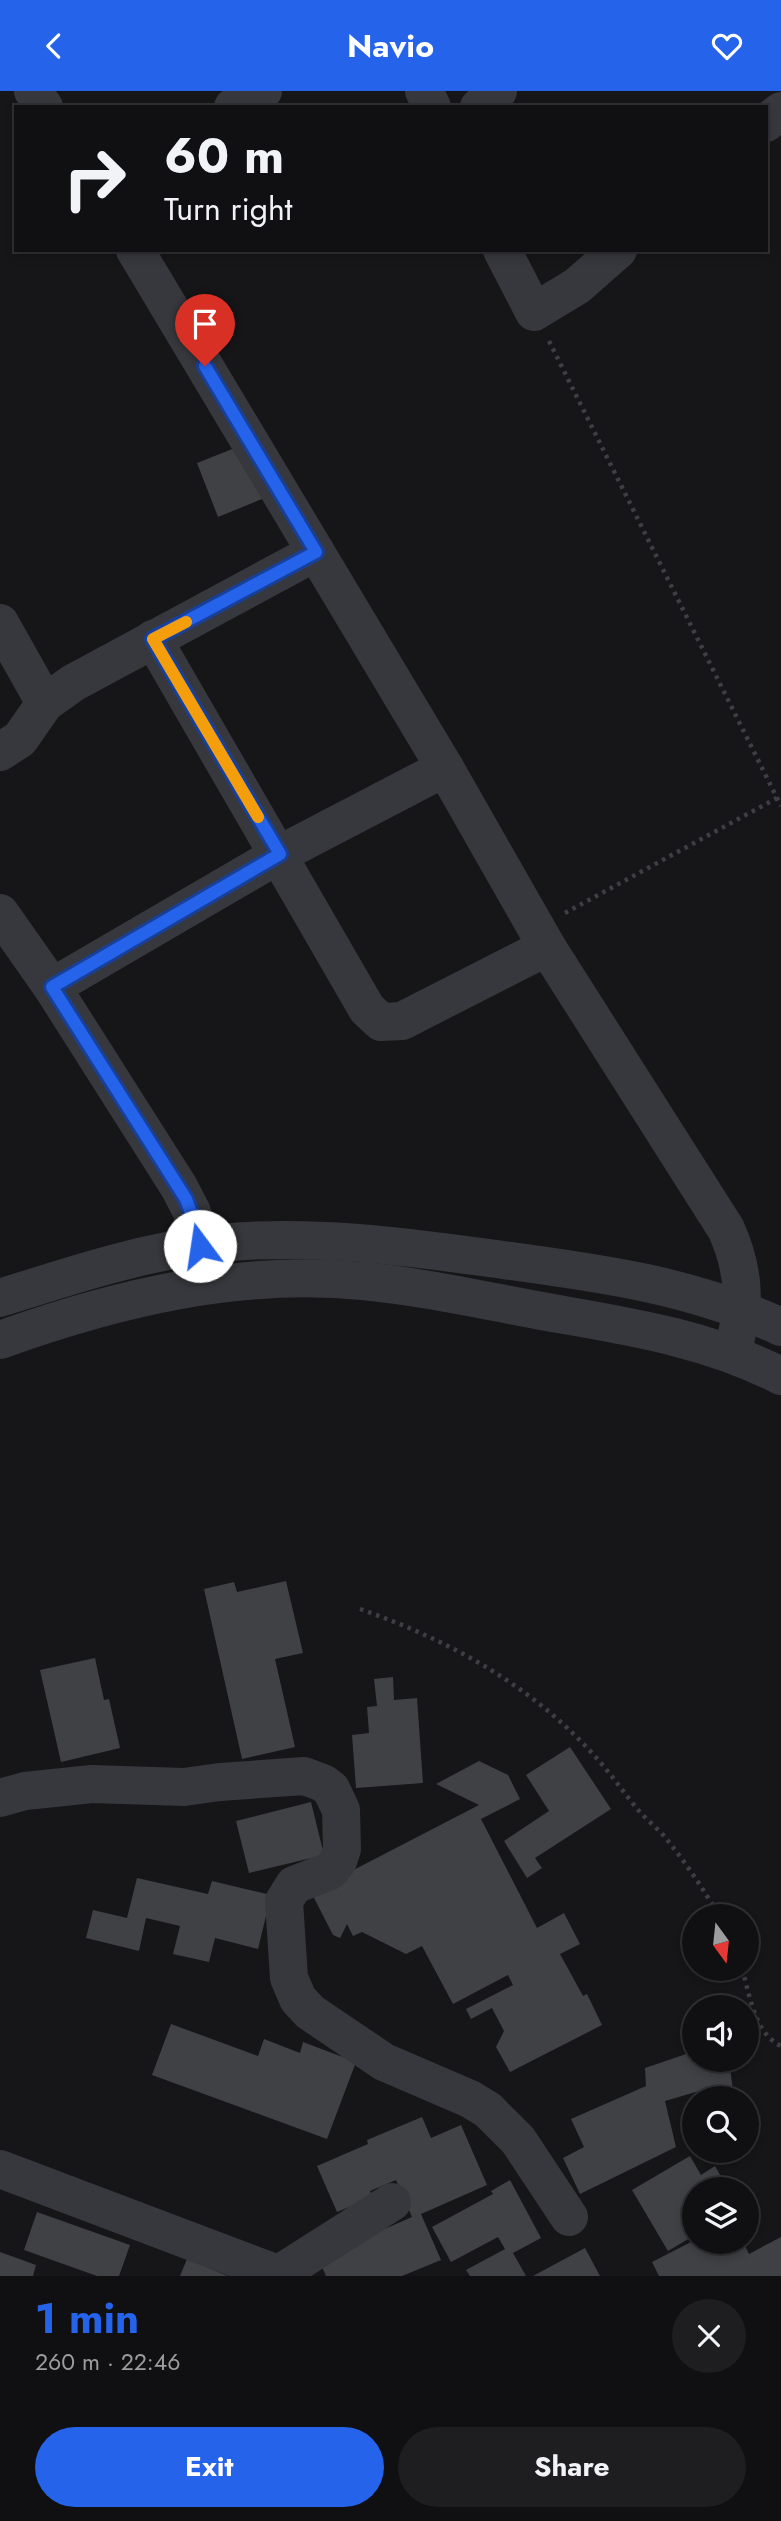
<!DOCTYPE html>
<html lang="en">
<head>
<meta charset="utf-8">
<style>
	body { margin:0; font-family:Jost,sans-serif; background:#1e1e20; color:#f1f3f6; height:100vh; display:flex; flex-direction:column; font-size:26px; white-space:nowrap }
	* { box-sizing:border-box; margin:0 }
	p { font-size:23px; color:#9c9d9f }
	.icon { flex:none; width:38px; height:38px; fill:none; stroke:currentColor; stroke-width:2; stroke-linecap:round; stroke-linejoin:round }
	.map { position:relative; height:2185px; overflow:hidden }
	.details { display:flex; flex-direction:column; background:#101012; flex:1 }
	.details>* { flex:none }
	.guide { position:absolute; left:14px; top:14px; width:754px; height:147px; border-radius:0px; box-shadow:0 4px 10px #0003,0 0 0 2px #303032; background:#101012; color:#f1f3f6; overflow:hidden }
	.needle { width:46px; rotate:165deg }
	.fabs { position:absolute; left:682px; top:1813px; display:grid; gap:14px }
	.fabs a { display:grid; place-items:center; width:77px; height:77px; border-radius:50%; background:#101012; box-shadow:0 4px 10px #0003,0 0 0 2px #303032; font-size:35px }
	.pin { position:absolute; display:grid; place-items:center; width:60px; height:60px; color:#fff; margin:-72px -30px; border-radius:50% 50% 50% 0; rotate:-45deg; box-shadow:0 0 7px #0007 }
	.pin .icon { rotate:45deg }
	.me { position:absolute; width:77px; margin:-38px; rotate:346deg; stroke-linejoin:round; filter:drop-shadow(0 0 5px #0008) }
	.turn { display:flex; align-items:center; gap:24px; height:147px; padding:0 35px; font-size:32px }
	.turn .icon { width:91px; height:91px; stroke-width:2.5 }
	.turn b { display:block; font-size:49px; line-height:60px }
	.round { display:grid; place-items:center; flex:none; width:74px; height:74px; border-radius:37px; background:#1e1e20 }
	.head { display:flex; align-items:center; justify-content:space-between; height:119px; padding:0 35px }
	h1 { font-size:42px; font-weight:700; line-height:52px; color:#2563eb }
	.primary-button { display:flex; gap:14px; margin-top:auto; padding:14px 35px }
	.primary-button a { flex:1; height:80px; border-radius:42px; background:#2563eb; color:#fff; font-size:28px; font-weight:700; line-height:80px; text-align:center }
	.primary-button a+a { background:#1e1e20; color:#f1f3f6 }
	header { display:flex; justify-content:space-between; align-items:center; height:91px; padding:0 35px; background:#2563eb; color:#fff; font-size:32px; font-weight:700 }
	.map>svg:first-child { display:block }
</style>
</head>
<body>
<header><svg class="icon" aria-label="back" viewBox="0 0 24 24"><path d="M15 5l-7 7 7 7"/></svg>Navio<svg class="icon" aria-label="heart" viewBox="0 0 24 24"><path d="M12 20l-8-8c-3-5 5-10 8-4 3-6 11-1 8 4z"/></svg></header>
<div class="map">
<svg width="781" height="2185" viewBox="0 0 781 2185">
	<rect width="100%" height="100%" fill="#161618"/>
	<!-- building -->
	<g fill="#404145">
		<path d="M245 353 267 406 218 426 197 372Z"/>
		<path d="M286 1490 303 1562 275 1568 295 1656 242 1668 204 1498 234 1491 237 1501Z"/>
		<path d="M95 1567 104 1609 109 1608 120 1657 61 1671 40 1579Z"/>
		<path d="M393 1586 394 1609 417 1607 423 1692 356 1697 352 1644 369 1642 367 1616 377 1615 374 1588Z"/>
		<path d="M570 1656 611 1718 535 1767 542 1777 527 1787 504 1750 549 1720 526 1684Z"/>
		<path d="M479 1670 508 1684 520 1708 481 1728 537 1837 564 1822 580 1853 560 1863 583 1905 587 1903 602 1934 510 1981 496 1956 504 1940 492 1917 471 1928 466 1918 513 1894 508 1884 453 1913 422 1855 406 1863 362 1841 353 1845 347 1833 340 1847 333 1844 311 1801 479 1714 436 1693Z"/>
		<path d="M311 1711 324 1764 249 1782 236 1730Z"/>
		<path d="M137 1787 208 1803 212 1790 271 1804 258 1858 215 1847 209 1871 173 1863 180 1835 146 1827 139 1860 86 1847 93 1819 127 1827Z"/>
		<path d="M171 1933 258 1965 264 1948 300 1962 303 1951 356 1971 327 2048 152 1984Z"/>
		<path d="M695 1960V1969H729L734 2007H711L716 2005V1995L665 2010 676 2056 580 2103 563 2067 584 2056 571 2028 646 1995 645 1977Z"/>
		<path d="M422 2026 431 2047 461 2034 487 2094 421 2123 441 2169 402 2185H326L318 2167 412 2126 396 2089 370 2100 373 2106 337 2121 317 2075 368 2053 367 2049Z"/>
		<path d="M690 2065 701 2084 715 2075 728 2098H695V2144L668 2160 632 2099Z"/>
		<path d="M510 2089 541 2147 513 2162 526 2185H470L466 2179 505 2158 498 2146 451 2171 432 2136 493 2103 491 2100Z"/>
		<path d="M37 2121 130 2154 119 2185H97L24 2159Z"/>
		<path d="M781 2146V2185H659L652 2171 695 2149V2151H743L749 2163Z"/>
		<path d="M585 2157 600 2185H533Z"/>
		<path d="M0 2161 36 2174 33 2185H0Z"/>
		<path d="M187 2168 228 2185H180Z"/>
	</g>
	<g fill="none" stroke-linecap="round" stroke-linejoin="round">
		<!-- path -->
		<g stroke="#3d3f44" stroke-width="4.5" stroke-dasharray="3.5 5" stroke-linecap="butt">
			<path d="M549 250 781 715"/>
			<path d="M565 822 777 707"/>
			<path d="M360 1518C448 1549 528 1592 592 1662 609 1680 623 1701 639 1720 647 1729 657 1737 665 1746 685 1771 703 1797 719 1825"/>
			<path d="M742 1878C750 1904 754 1942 781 1955"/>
		</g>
		<!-- minor -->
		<g stroke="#37383d" stroke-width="38">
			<path d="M33 0 44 16"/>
			<path d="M424 0 432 16"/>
			<path d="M233 16 263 0"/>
			<path d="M479 16 498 0"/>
			<path d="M766 32 781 20"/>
			<path d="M135 159 445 677 547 856 726 1138C745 1180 747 1219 731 1262"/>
			<path d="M502 159 534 221 577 195 618 159"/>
			<path d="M0 532 45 612"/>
			<path d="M153 548 367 918 381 931 402 930 547 856"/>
			<path d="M0 661 20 648 45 612 73 592 316 461"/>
			<path d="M0 822 52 896 179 1096 192 1121 200 1155"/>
			<path d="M52 896 280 763 445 677"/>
			<path d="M0 1207C72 1184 144 1160 220 1152 310 1143 400 1155 489 1167 591 1181 687 1192 781 1236"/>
			<path d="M0 1249C117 1207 238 1178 363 1190 425 1196 486 1210 547 1221 627 1235 707 1247 781 1285"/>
			<path d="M0 1707 25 1700 92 1693 184 1696 220 1691 304 1685 323 1692 331 1698 341 1719 342 1758 338 1770 330 1780 294 1794 284 1810 289 1887 298 1908 310 1921 384 1971 470 2008 488 2019 518 2049 569 2126"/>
			<path d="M0 2078 283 2185"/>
			<path d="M279 2183 392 2111"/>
		</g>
	</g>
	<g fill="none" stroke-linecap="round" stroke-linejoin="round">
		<defs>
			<path id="route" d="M200 1155 197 1138 186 1108 52 896 280 763 153 548 316 461 205 275"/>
		</defs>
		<!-- route casing -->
		<use href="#route" stroke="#184099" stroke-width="18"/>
		<!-- route -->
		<use href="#route" stroke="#2563eb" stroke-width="12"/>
		<!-- slow -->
		<path stroke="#f59e0b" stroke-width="12" d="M186 531 153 548 258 726"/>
	</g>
</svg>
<div class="fabs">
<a><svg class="needle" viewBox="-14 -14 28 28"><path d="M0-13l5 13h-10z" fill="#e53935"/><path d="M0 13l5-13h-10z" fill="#9c9d9f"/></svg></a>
<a><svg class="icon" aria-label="sound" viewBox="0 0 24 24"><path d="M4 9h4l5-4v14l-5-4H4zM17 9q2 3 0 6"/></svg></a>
<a><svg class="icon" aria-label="search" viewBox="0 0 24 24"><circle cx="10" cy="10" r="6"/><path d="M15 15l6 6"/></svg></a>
<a><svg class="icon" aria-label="layers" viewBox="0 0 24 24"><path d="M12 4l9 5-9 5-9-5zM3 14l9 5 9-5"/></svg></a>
</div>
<div class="pin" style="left:205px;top:275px;background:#d93025"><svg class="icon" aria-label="arrive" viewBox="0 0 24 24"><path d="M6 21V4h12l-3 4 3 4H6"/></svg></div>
<svg class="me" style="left:200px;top:1155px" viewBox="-20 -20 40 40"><circle r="19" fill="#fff"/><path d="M0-13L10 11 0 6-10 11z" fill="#2563eb"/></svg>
<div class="guide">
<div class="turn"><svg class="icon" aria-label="right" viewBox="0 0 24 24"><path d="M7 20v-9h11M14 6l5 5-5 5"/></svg><div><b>60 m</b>Turn right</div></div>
</div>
</div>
<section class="details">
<div class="head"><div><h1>1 min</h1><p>260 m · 22:46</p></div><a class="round"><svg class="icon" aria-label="close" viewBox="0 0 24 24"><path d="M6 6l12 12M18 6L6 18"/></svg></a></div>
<div class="primary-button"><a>Exit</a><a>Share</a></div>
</section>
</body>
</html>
